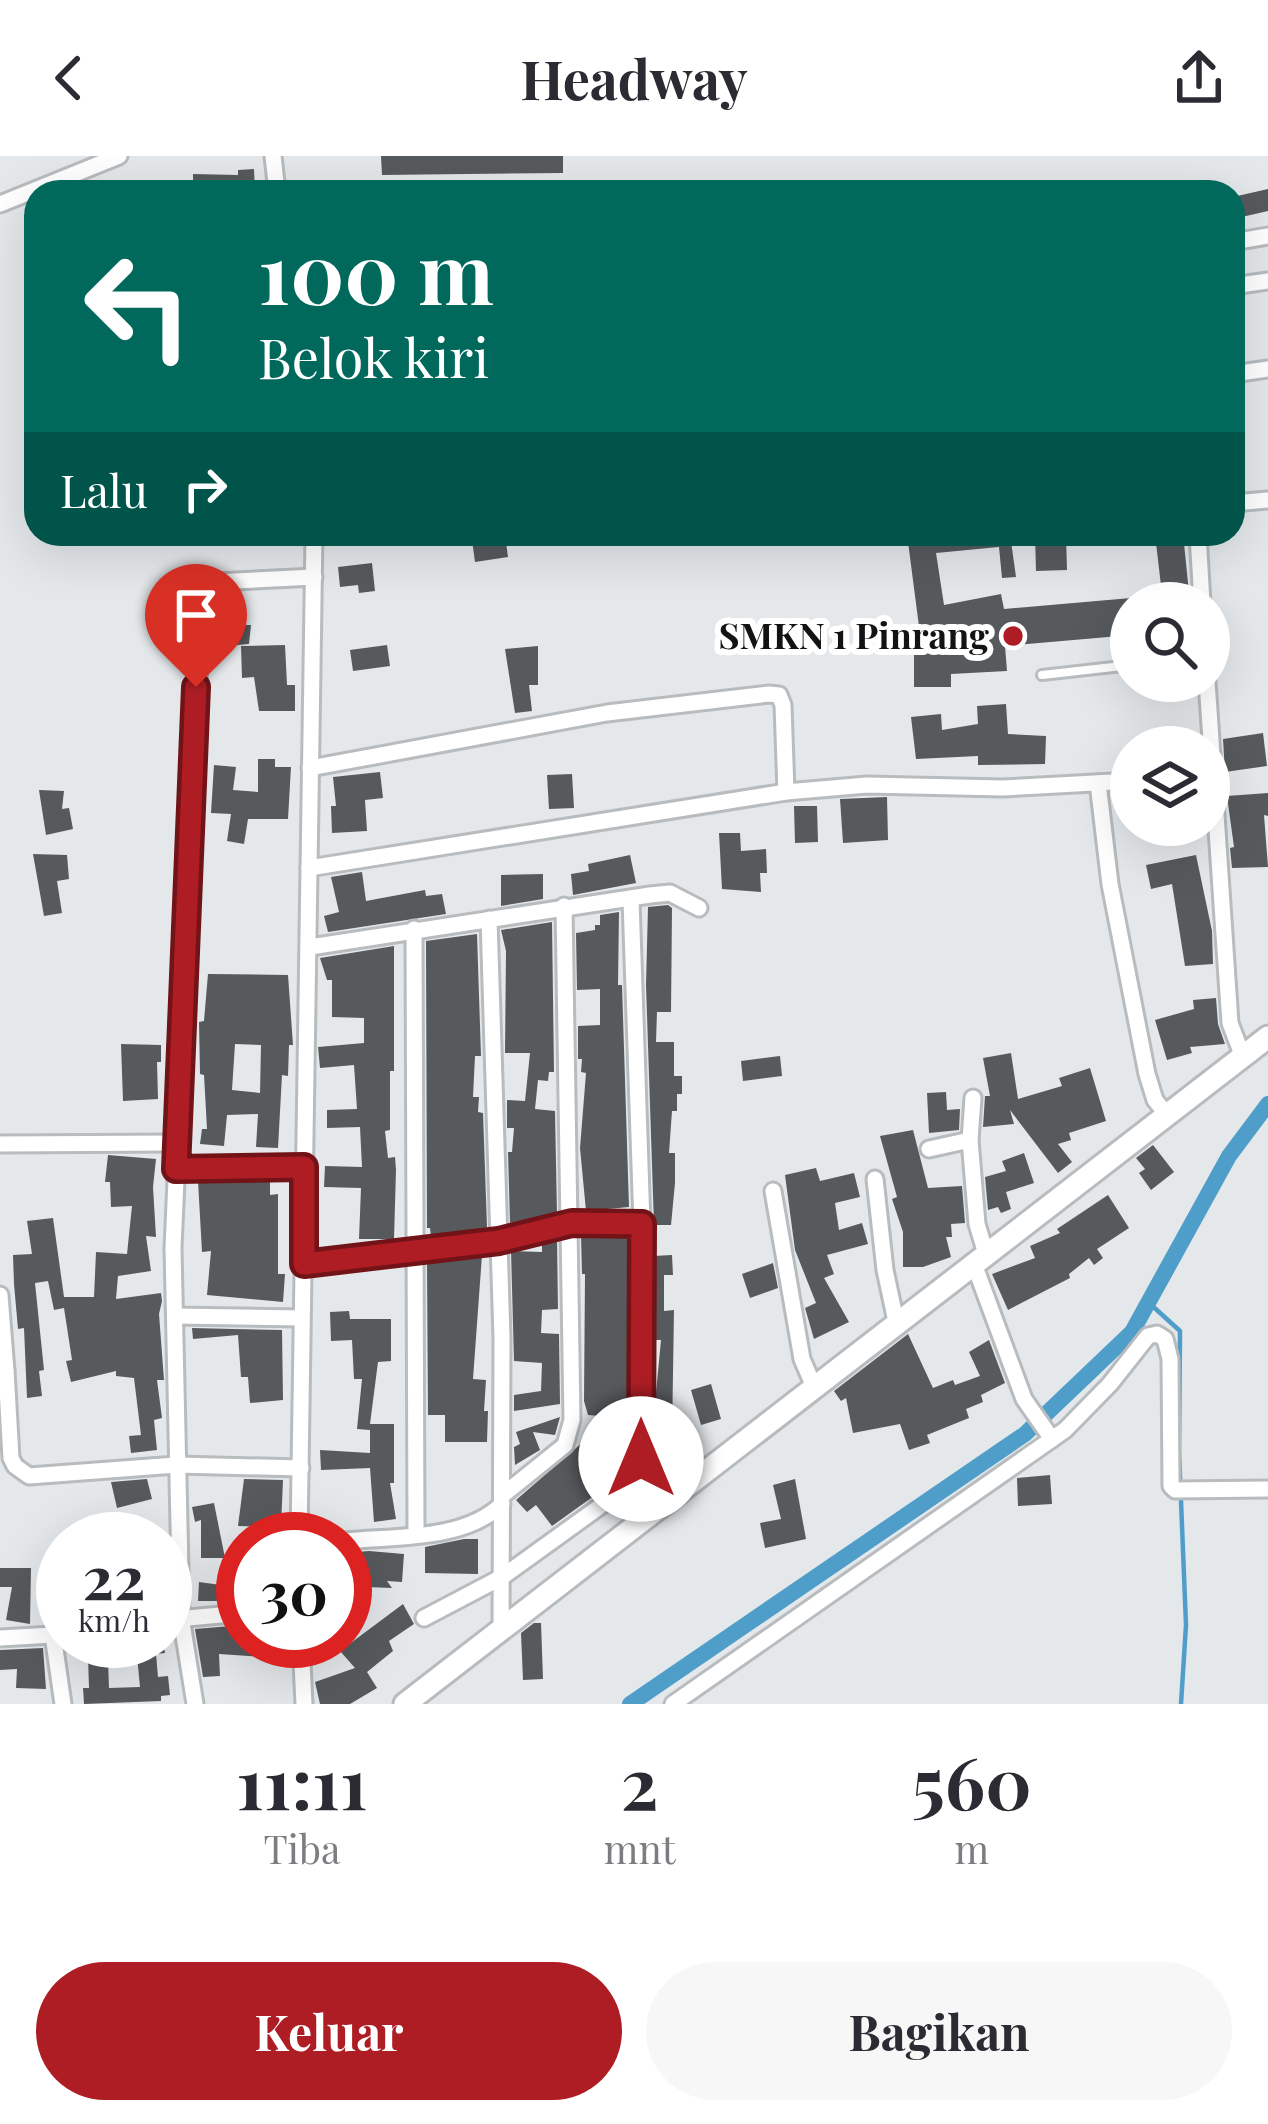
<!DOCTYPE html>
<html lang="id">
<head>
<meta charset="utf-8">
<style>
	body { margin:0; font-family:"Playfair Display",serif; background:#f7f7f7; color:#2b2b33; height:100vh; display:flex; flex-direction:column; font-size:45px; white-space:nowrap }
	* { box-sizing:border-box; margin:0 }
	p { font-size:39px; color:#7c7c81 }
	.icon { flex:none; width:66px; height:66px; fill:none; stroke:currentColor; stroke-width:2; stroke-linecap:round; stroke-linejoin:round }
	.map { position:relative; height:1548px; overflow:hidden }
	.drawer { display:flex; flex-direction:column; background:#fff; flex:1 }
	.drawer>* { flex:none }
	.banner { position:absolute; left:24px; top:24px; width:1221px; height:366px; border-radius:36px; box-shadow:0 12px 48px #0002; background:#00695c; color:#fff; overflow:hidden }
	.controls { position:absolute; left:1110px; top:426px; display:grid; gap:24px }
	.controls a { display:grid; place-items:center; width:120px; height:120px; border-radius:50%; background:#fff; box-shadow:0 12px 48px #0002; font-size:60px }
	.speed { position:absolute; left:36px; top:1356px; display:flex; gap:24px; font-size:60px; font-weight:700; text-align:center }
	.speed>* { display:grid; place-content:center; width:156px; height:156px; border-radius:50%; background:#fff; box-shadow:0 12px 48px #0002; line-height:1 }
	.speed small { font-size:30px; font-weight:400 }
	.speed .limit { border:18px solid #d22; background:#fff; color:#111 }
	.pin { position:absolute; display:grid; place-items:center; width:102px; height:102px; color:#fff; margin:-123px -51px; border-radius:50% 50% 50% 0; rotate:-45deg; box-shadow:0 0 12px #0007 }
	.pin .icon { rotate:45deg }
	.me { position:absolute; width:132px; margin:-66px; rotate:0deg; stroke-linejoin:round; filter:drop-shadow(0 0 9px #0008) }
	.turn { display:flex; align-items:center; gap:42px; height:252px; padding:0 36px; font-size:54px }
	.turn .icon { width:156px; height:156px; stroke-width:2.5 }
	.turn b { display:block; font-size:84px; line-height:102px }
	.then { display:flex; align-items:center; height:114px; padding:0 36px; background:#0003; gap:24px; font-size:45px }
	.eta { display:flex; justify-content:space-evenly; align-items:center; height:204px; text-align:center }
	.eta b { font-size:72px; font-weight:700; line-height:84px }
	.cta { display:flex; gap:24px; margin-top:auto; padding:24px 36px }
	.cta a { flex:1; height:138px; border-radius:72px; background:#af1d24; color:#fff; font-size:48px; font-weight:700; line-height:138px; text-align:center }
	.cta a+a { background:#f7f7f7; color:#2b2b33 }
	header { display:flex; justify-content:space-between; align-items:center; height:156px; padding:0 36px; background:#fff; font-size:54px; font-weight:700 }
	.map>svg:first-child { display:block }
</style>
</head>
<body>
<header><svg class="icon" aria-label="back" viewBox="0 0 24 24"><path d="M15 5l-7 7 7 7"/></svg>Headway<svg class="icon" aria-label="share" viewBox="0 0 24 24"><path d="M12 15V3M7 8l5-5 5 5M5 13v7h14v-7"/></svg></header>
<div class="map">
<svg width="1268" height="1548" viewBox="0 0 1268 1548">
	<rect width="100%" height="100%" fill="#e4e8eb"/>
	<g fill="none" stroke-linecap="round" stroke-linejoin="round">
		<!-- stream -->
		<path stroke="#4f9ec9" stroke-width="4.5" d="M1148 1146 1180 1175 1179 1295 1186 1469 1181 1548"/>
		<!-- canal -->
		<path stroke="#4f9ec9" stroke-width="16" d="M630 1548 1025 1278 1132 1176 1229 1000 1268 948"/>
	</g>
	<!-- building -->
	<g fill="#575a5d" fill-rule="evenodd">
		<path d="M381 0H563V17L382 19Z"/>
		<path d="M254 13 255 36H193V18L238 19V14Z"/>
		<path d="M1268 33V55L1233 63V41Z"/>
		<path d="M907 378H1010L1016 421 1002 422 999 391 936 397 944 449 1001 438 1004 453 1131 442V479L1005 490 1007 515 951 518V531H914V486H921Z"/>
		<path d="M1035 378H1066L1067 414 1036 415Z"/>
		<path d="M1155 378H1183L1190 446 1163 447Z"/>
		<path d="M505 379 508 401 475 406 472 384Z"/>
		<path d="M372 407 375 435 359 437 358 429 340 431 338 411Z"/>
		<path d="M228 437H240L241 469H251L249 488 215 491 214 468H228Z"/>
		<path d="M285 489 287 529H295V555H259L254 521 242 522 241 490Z"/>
		<path d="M387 489 390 510 353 515 350 494Z"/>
		<path d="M538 490V529H529L532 555 515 557 505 493Z"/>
		<path d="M1006 548 1008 578 1046 580 1045 608 978 609V600L916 603 911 561 941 558 942 574 978 568 977 550Z"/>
		<path d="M1263 577 1267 610 1225 616 1223 583Z"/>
		<path d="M258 603H275V611H291L288 663H248L244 688 227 685 231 658 211 657 214 609 236 611 233 634 258 636Z"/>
		<path d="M380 616 383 642 365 644 367 675 332 677 331 650H336L333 621Z"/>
		<path d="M572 618 574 652 549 653 547 619Z"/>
		<path d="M39 634 64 635 62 653 69 652 73 673 46 679Z"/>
		<path d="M1268 637V660L1264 659 1268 711 1232 712 1230 692 1234 691 1227 640Z"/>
		<path d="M887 641 888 684 843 687 840 643Z"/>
		<path d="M794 650H817L818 686 795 687Z"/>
		<path d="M719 677H740L741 695 766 693 767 717H760L761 736 722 733Z"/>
		<path d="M33 698 67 699 69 723 57 725 62 757 44 760Z"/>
		<path d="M630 699 636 727 573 739 571 718 589 715 588 708Z"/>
		<path d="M1196 699 1212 775 1213 808 1185 810 1172 728 1151 733 1146 709Z"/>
		<path d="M362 716 366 745 425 734 426 740 442 738 446 758 328 776 324 760 339 756 331 721Z"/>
		<path d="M543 718V743L501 750V719Z"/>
		<path d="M668 749 672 752 671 856H657L656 886H674V920H682V938H677V955H672L669 997H675V1027L671 1069H654L646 829 648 751Z"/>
		<path d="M619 756 618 829H622L629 1051 586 1055 580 992 586 917 581 916 582 903H578V870L600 869V833L577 834 576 777 595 774V769H600V759Z"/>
		<path d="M552 766 554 916H549L548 925 538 924 535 953 555 955 557 1058 510 1067 508 996H512L514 972H507V944L525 945 530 897H505L506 795 501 774Z"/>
		<path d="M477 778 481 900H475L473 941H479L478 956 483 957 487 1071 482 1075 431 1081 430 1072H427L426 785Z"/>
		<path d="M394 790V915H390V974L385 975 388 1002 395 1001 396 1014 394 1083H359L361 1032 324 1031 325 1010 362 1011 360 971 327 972V954L357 953 354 909 320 912 318 891 364 887V862L332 861V824H327L320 802Z"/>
		<path d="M208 818 288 819 293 889H289L288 920 282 919 278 992 256 991 258 958 227 959 224 990 200 988 202 973H207L204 919 200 918 199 866 204 865ZM235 888 261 889 260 937 232 934Z"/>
		<path d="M1216 842 1218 868 1225 888 1190 891 1192 897 1167 904 1155 864 1194 853 1193 844Z"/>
		<path d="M121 888 161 889V906H157L158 943 123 945Z"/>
		<path d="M1011 897 1018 943 1062 930 1059 922 1090 912 1106 965 1069 977 1071 984 1058 988 1072 1006 1058 1017 1010 954 1014 968 983 971 985 940H990L983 902Z"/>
		<path d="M780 900 782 920 743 925 741 905Z"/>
		<path d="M946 936 947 954 960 953 959 974 929 977 927 937Z"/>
		<path d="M913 974 928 1032 962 1030 965 1067 951 1068 952 1081H946L951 1101 923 1111H903V1076L892 1043 897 1041 880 980Z"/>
		<path d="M1153 989 1174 1016 1151 1034 1139 1017 1145 1013 1136 1002Z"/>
		<path d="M1024 997 1034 1027 1006 1036 1011 1053 1001 1057 998 1051 988 1054 985 1021 1006 1015 1002 1005Z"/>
		<path d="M108 999 156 1003 153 1031 156 1081 146 1080 151 1115 118 1120 116 1143 161 1137 162 1145 159 1158 164 1224H157L162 1262 154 1264 157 1294 131 1297 129 1280 141 1279 134 1222 116 1220V1215L71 1226 66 1205 72 1204 64 1152 54 1154 48 1125 35 1127 44 1214 39 1215 42 1240 27 1242 24 1172 18 1173 14 1128 13 1099 32 1098 27 1065 53 1062 64 1141H94L96 1096 127 1098 132 1050 111 1051 110 1026H105Z"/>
		<path d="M816 1012 820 1025 854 1017 860 1041 835 1047 839 1074 862 1067 868 1088 827 1099 834 1118 824 1122 849 1166 814 1183 805 1152 816 1147 795 1094 785 1019Z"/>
		<path d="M270 1024V1039L278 1038V1118H285L283 1146 207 1139 211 1095 202 1096 198 1025Z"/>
		<path d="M1108 1039 1129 1072 1097 1093 1103 1102 1094 1109 1089 1102 1069 1118 1070 1122 1008 1154 992 1118 1035 1102 1030 1090 1060 1077 1057 1073Z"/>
		<path d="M581 1079 630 1080 627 1269 606 1266 627 1289 626 1317 552 1370 536 1349 527 1356 516 1344 612 1261 588 1259 584 1245 585 1118H582Z"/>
		<path d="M557 1083 558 1153 542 1154 541 1177 559 1178 560 1248 514 1255V1239L541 1235 542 1207 514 1205 511 1095 542 1096V1087Z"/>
		<path d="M482 1099 473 1223 486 1224 484 1255H488L487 1286H445V1259H428L427 1106Z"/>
		<path d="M672 1099 673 1119H664V1155L674 1154 672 1280 652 1278 661 1184H652L653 1100Z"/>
		<path d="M773 1107 778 1132 750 1142 742 1118Z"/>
		<path d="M349 1155 350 1163H391V1205L378 1206 370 1268H394V1327H390L396 1363 374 1366 370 1312 321 1314 320 1294 370 1297V1274L357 1273 362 1223H354L352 1184 331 1185 330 1156Z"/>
		<path d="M192 1172 282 1174 283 1244 250 1247 248 1221H241L238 1179 193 1183Z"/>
		<path d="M908 1178 933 1232 953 1224 955 1229 980 1220 969 1196 989 1184 1005 1227 981 1239 983 1246 966 1253 969 1262 927 1279 930 1287 909 1294 900 1268 853 1277 846 1242 841 1245 834 1235Z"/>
		<path d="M711 1228 721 1263 701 1269 691 1234Z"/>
		<path d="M560 1261 555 1279 533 1276 540 1294 515 1309 514 1291 520 1288 516 1276Z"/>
		<path d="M1050 1319 1052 1348 1018 1350 1017 1322Z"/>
		<path d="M147 1323 152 1343 117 1352 111 1326Z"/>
		<path d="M244 1323 283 1324 281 1371 238 1370Z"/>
		<path d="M795 1323 806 1383 765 1392 760 1367 781 1363 773 1329Z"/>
		<path d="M214 1347 225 1402H201V1364L195 1366 192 1351Z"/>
		<path d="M464 1383H478V1418L425 1417V1391Z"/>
		<path d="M369 1395 404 1398 402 1426 387 1425 392 1432 366 1431 358 1466 345 1462V1397Z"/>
		<path d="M0 1412H31L30 1468 6 1464 12 1431H0Z"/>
		<path d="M199 1426 243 1432V1445H198Z"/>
		<path d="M403 1448 414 1468 389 1485 393 1495 367 1516 377 1532 350 1548H320L315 1526 355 1512 340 1495Z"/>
		<path d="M534 1467H541L543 1523 523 1524 521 1477Z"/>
		<path d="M243 1469V1485H282L281 1502 219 1498 220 1520 203 1521 195 1473Z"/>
		<path d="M97 1485H163L165 1497 156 1498 158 1521 168 1520 170 1539 161 1540V1545L84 1548 83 1532H89L88 1501 76 1502 74 1488ZM137 1500 140 1531 109 1532 108 1504Z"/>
		<path d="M43 1492 46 1533 16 1532 17 1513 0 1514V1494Z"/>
	</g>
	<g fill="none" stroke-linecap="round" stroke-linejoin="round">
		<defs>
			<path id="lane" d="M1042 519 1131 509"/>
			<g id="street">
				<path d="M273 0 277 36"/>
				<path d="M0 48 119 0"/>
				<path d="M1233 86 1268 80"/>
				<path d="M1233 130 1268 125"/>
				<path d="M1233 218 1268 213"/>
				<path d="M1233 347 1268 344"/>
				<path d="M1198 378 1202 447"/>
				<path d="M1207 525 1230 867 1243 901"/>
				<path d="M310 612 607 557 769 538 779 539 783 549 786 636"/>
				<path d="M1098 627 1110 728 1147 918 1155 944 1168 960"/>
				<path d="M309 712 786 636 867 629 1003 632 1131 625"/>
				<path d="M489 763 502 1182 501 1475"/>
				<path d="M414 773 416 1378"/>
				<path d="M310 791 650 739 670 737 699 752"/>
				<path d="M970 984 973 942"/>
				<path d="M0 988 176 987"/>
				<path d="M929 993 970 984 977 1068 986 1098"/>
				<path d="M175 1013 304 1011"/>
				<path d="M875 1023 885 1114 897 1170"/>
				<path d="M773 1035 802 1203 815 1233"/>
				<path d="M303 1108 499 1085 572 1067 642 1068"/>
				<path d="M974 1108 1024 1243 1052 1283"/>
				<path d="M0 1139 6 1215"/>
				<path d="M175 1160 301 1162"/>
				<path d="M0 1216 6 1215 11 1302 15 1310 29 1320 176 1309 301 1312"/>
				<path d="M503 1339 565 1289 572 1264 564 750"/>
				<path d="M299 1383 314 378"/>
				<path d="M345 1385C395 1380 464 1385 502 1348"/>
				<path d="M424 1462 502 1421 638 1323 642 1068 631 744"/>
				<path d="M165 1464 243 1457"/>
				<path d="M63 1477 53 1479 63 1548"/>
				<path d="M0 1482 53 1479"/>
				<path d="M301 1485 304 1548"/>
				<path d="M195 1548 181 1461 173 1092 202 438 206 429 215 426 314 421"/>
				<path d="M673 1548 1065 1274 1110 1228 1148 1180 1157 1178 1165 1183 1170 1203 1171 1330 1175 1334 1268 1333"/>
			</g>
			<path id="secondary" d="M405 1548 1268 881"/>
		</defs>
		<!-- lane casing -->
		<use href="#lane" stroke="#b8bcbe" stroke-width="14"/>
		<!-- street casing -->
		<use href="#street" stroke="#b8bcbe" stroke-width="21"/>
		<!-- secondary casing -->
		<use href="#secondary" stroke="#b8bcbe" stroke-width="27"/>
		<!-- lane -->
		<use href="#lane" stroke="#fff" stroke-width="8"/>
		<!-- street -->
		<use href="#street" stroke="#fff" stroke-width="15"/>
		<!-- secondary -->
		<use href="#secondary" stroke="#fff" stroke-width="21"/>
	</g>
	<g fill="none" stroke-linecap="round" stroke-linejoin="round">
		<defs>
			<path id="route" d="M196 531 176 1013 304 1011V1108L499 1085 572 1067 642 1068 641 1303"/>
		</defs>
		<!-- route casing -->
		<use href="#route" stroke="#721317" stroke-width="30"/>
		<!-- route -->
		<use href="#route" stroke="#af1d24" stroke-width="21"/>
	</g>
	<!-- markers -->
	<circle fill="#af1d24" stroke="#fff" stroke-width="4.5" cx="1013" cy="480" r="12"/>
	<g text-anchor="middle" stroke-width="12" stroke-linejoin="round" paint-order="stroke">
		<!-- poi labels -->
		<g font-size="36" font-weight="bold" fill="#111314" stroke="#fff" text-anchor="end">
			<text x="989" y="493">SMKN 1 Pinrang</text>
		</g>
	</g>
</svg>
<div class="controls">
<a><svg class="icon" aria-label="search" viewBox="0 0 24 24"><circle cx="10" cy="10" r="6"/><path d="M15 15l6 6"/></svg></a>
<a><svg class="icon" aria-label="layers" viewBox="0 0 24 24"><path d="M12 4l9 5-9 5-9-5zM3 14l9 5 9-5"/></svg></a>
</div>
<div class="speed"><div>22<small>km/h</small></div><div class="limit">30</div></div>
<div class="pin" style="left:196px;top:531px;background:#d93025"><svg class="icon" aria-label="arrive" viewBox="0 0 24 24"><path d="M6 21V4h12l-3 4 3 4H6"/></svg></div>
<svg class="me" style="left:641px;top:1303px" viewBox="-20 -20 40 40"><circle r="19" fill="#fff"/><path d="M0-13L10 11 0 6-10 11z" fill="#af1d24"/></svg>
<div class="banner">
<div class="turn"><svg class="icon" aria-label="left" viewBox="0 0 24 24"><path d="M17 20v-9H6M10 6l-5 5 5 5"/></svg><div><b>100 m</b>Belok kiri</div></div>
<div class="then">Lalu<svg class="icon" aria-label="right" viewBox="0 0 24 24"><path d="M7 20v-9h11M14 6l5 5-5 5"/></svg></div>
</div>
</div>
<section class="drawer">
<div class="eta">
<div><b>11:11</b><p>Tiba</p></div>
<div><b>2</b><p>mnt</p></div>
<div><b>560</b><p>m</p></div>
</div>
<div class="cta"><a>Keluar</a><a>Bagikan</a></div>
</section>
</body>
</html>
